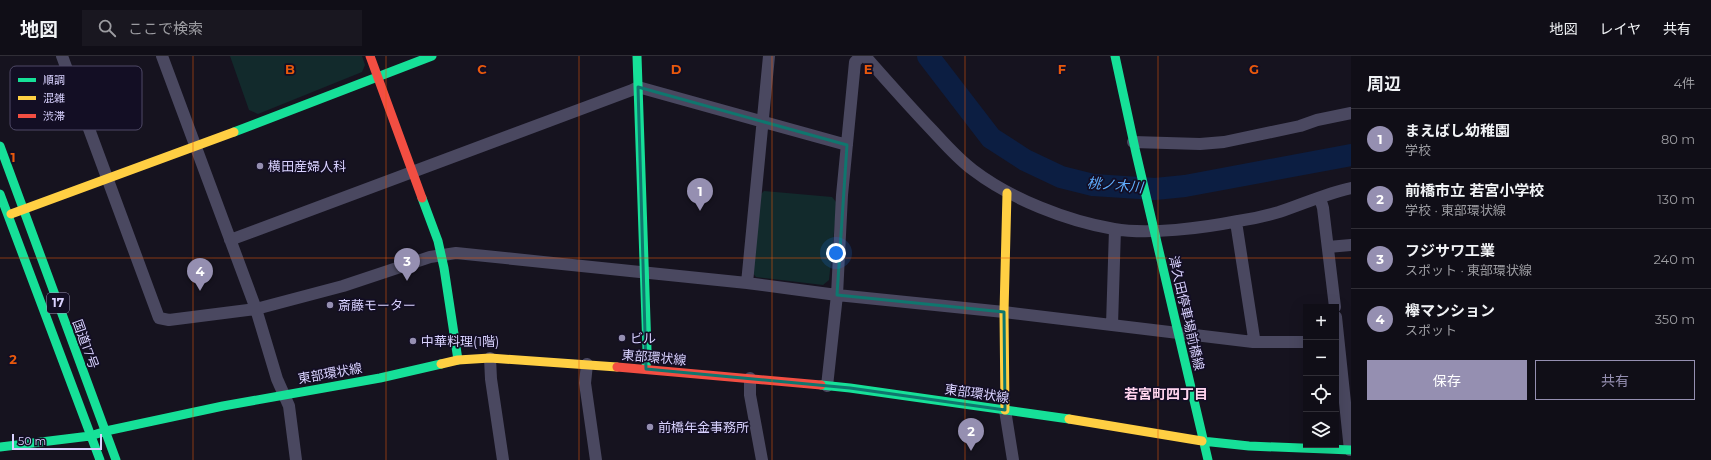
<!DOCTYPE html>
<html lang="ja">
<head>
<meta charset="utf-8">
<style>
  body { margin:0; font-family:Montserrat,"Noto Sans JP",sans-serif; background:#191720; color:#f1f3f6 }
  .controls { position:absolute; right:12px; bottom:12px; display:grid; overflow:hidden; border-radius:0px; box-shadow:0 4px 16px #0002 }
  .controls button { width:36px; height:36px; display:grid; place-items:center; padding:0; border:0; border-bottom:1px solid #302e36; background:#100e17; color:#f1f3f6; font:20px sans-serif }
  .scale { position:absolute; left:12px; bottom:10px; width:90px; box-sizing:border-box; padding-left:4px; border:2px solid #d9d2ff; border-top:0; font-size:11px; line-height:14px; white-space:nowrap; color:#d9d2ff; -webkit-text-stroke:3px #130e24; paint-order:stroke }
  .you { position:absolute; left:836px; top:197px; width:14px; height:14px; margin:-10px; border:3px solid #fff; border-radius:50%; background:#1a73e8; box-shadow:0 0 0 6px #1a73e833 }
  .badge { display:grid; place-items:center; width:26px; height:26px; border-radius:50%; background:#958fb1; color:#fff; font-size:13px; font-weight:700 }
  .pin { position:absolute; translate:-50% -33px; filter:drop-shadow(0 1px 2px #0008) }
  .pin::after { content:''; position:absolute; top:21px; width:14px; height:12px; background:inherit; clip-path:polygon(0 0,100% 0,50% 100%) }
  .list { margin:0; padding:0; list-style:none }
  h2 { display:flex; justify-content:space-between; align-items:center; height:52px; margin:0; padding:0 16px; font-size:17px }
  h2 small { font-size:13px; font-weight:400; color:#9c9ca1 }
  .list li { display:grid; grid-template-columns:26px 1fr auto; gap:12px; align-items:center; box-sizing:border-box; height:60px; padding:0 16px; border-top:1px solid #302e36 }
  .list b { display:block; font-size:15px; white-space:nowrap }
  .list p { margin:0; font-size:13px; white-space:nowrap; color:#9c9ca1 }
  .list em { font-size:13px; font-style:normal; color:#9c9ca1 }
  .actions { display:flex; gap:8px; padding:12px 16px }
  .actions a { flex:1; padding:9px 0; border:1px solid #958fb1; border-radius:0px; text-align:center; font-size:14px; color:#958fb1 }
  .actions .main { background:#958fb1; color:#fff }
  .icon { flex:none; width:22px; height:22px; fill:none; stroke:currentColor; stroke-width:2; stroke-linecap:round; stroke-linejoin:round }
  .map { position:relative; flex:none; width:1351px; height:404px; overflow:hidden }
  header { display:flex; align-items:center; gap:24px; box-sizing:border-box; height:56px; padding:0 20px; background:#100e17; border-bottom:1px solid #302e36 }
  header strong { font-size:19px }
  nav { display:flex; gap:22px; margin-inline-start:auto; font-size:14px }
  .search { width:280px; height:36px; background:#191720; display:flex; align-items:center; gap:10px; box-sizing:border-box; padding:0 14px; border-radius:0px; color:#9c9ca1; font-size:15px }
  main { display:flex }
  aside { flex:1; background:#100e17 }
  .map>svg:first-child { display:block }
  .green { fill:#122a2c }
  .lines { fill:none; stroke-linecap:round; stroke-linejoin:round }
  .river { stroke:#0c1e42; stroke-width:22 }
  .street { stroke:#4a4860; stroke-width:12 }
  .fast { stroke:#16e098; stroke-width:9 }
  .slow { stroke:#ffcf43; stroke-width:9 }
  .jam { stroke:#f24e42; stroke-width:9 }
  .marked { fill:none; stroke:#0f766e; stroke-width:3; stroke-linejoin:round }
  .grid { fill:none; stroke:#e8590c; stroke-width:1; stroke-opacity:0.55 }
  .poi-dot { fill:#958fb1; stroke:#130e24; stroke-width:1.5 }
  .labels { text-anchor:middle; stroke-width:3.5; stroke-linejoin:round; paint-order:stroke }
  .shield { fill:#130e24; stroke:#9e97bd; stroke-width:1 }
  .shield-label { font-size:12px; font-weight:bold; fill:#d9d2ff }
  .poi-label { font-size:13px; fill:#d9d2ff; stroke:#130e24; text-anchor:start }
  .street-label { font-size:13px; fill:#d9d2ff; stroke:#130e24 }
  .water-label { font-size:14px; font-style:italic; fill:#60afff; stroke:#130e24 }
  .neighbourhood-label { font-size:14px; font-weight:bold; fill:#ffd4ee; stroke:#130e24 }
  .key { fill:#130e24; stroke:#4e4966; stroke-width:1 }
  .key-label { font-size:11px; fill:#d9d2ff }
  .grid-label { font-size:13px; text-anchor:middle; font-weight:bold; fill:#e8590c; stroke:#130e24; stroke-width:3.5; stroke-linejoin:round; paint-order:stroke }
</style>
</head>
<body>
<header>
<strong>地図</strong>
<div class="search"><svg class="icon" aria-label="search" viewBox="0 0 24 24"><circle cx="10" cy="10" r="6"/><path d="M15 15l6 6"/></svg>ここで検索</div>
<nav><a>地図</a><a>レイヤ</a><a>共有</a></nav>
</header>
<main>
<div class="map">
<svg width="1351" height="404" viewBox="0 0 1351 404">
  <rect width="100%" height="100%" fill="#16131f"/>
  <path class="green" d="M230 0H362L365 9 362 16 258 58 249 54Z
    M764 135 832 141 837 147 829 224 823 229 756 221 751 215 759 140Z"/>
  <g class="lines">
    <path class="river" d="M928 0 991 82 1025 104 1061 121 1093 129 1155 133 1185 130 1351 99"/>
    <path class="street" d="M62 0 159 262 169 264 256 253 343 230 430 201 456 197 747 227 837 239 1004 256 1253 286H1306
      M162 0 256 253 277 323 289 350 296 404
      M865 0C887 25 909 50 932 74 945 88 958 103 973 114 1011 143 1067 165 1114 173 1149 179 1203 172 1238 165 1252 163 1266 160 1279 156 1303 148 1327 137 1351 132
      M1133 86 1200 88 1224 86 1300 70 1317 64 1351 57
      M1320 142 1323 152 1335 251
      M1236 166 1254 282 1253 286
      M230 184 632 34 638 31 847 89
      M1328 191 1351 189
      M747 227 769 0
      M1336 261 1350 394
      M1112 269 1115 173
      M490 302 491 323 503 404
      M587 308 585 327 596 404
      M750 322V339L762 404
      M827 330 837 239 842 139 855 6 861 0
      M1005 354 1013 404"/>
    <path class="fast" d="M637 0 647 294 646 313
      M1115 0 1136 97 1208 404
      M234 76 432 0
      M0 90 116 404
      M0 138 100 404
      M422 142 438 185 444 212 458 304
      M821 329 850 332 1069 363
      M106 375 223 350 380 322 441 308
      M1202 385 1249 390 1351 394
      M0 391 90 380 103 376"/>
    <path class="slow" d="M11 158 234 76
      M441 308 458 304 490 302 617 311
      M1005 354 1004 256 1007 137
      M1069 363 1202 385"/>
    <path class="jam" d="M370 0 422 142
      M617 311 821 329"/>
  </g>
  <path class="marked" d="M638 31 847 89 837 239 1004 256 1005 354 850 332 646 313Z"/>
  <path class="grid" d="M193 0V404M386 0V404M579 0V404M772 0V404M965 0V404M1158 0V404M0 202H1351"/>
  <g class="poi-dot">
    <circle cx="260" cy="110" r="4"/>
    <circle cx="330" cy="249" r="4"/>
    <circle cx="622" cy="282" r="4"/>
    <circle cx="413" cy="285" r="4"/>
    <circle cx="650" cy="371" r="4"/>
  </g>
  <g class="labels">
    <rect class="shield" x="47" y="237" width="22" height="20" rx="3"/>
    <g class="shield-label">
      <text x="58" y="251">17</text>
    </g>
    <g class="poi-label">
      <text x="268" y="115">横田産婦人科</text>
      <text x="338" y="254">斎藤モーター</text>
      <text x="630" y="287">ビル</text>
      <text x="421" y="290">中華料理(1階)</text>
      <text x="658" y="376">前橋年金事務所</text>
    </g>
    <g class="street-label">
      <text transform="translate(1187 257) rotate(77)" y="5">津久田停車場前橋線</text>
      <text transform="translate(86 288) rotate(70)" y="5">国道17号</text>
      <text transform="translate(654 301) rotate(5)" y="5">東部環状線</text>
      <text transform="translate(330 317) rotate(-10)" y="5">東部環状線</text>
      <text transform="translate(977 337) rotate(8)" y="5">東部環状線</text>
    </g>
    <g class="water-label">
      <text transform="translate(1115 129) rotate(5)" y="5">桃ノ木川</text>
    </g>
    <g class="neighbourhood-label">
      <text x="1166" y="343">若宮町四丁目</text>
    </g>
  </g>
  <rect x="10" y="10" width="132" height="64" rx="6" class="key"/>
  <rect x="18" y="22" width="18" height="4" fill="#16e098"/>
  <rect x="18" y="40" width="18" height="4" fill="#ffcf43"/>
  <rect x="18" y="58" width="18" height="4" fill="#f24e42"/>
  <g class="key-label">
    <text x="43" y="28">順調</text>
    <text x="43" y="46">混雑</text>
    <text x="43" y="64">渋滞</text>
  </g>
  <g class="grid-label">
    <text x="290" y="18">B</text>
    <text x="482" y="18">C</text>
    <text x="676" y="18">D</text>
    <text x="868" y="18">E</text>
    <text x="1062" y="18">F</text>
    <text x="1254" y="18">G</text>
    <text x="13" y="106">1</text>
    <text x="13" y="308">2</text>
  </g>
</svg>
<div class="controls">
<button>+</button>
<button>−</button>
<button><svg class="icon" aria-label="locate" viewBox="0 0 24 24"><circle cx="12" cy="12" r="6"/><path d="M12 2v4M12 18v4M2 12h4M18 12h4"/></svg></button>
<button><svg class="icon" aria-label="layers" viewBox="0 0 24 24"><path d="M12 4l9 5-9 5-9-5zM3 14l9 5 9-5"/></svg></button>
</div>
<div class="scale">50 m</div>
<div class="you"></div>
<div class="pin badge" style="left:700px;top:155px">1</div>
<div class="pin badge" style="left:971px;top:395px">2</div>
<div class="pin badge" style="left:407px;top:225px">3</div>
<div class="pin badge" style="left:200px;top:235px">4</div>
</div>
<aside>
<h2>周辺<small>4件</small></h2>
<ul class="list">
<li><span class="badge">1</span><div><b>まえばし幼稚園</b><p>学校</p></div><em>80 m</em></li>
<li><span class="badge">2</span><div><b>前橋市立 若宮小学校</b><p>学校 · 東部環状線</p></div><em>130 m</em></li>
<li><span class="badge">3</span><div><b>フジサワ工業</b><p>スポット · 東部環状線</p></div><em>240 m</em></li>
<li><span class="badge">4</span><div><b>欅マンション</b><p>スポット</p></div><em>350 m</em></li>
</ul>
<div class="actions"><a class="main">保存</a><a>共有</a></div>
</aside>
</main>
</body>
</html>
